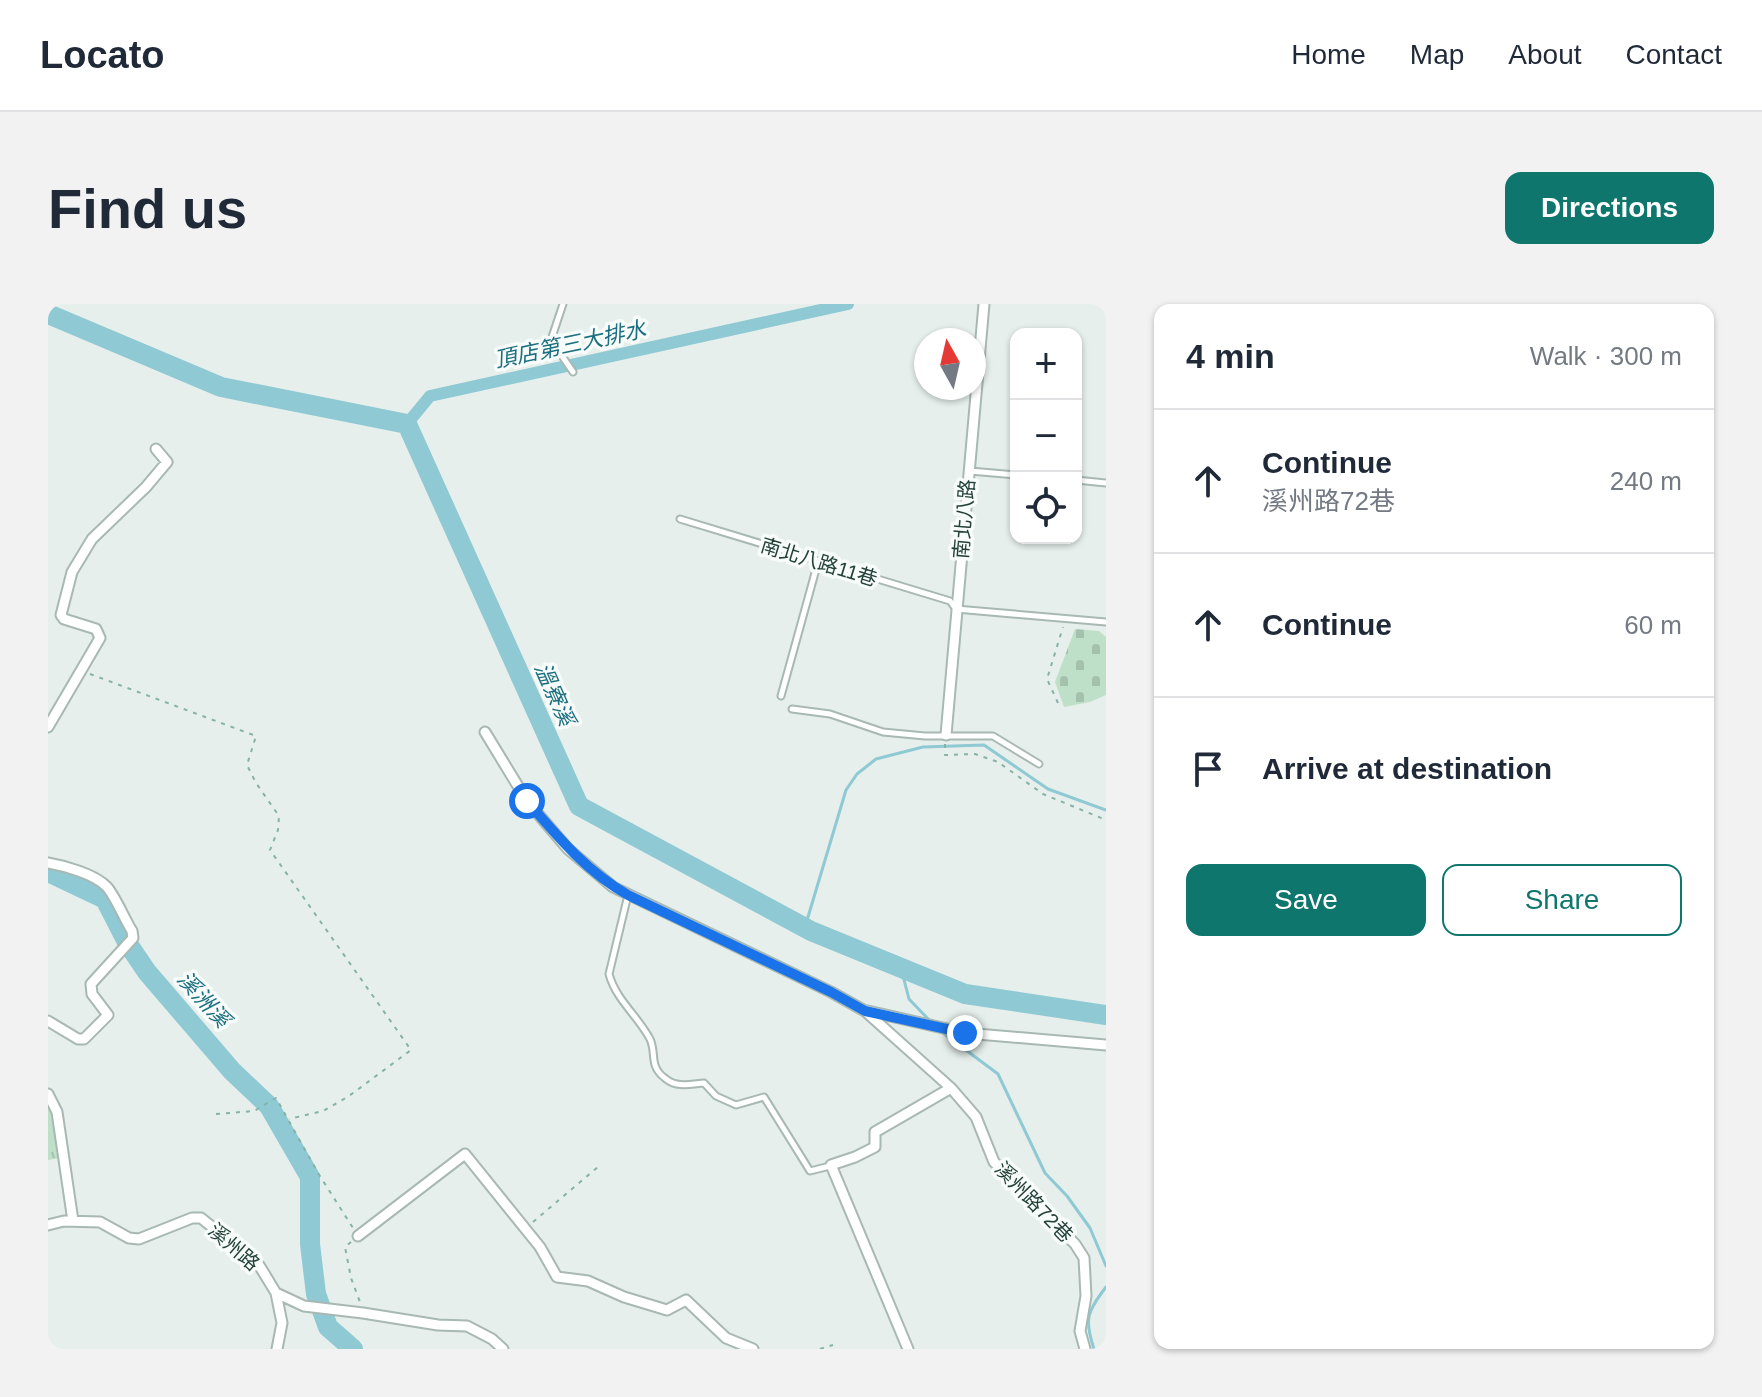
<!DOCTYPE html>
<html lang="en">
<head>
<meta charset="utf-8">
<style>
  body { margin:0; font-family:Arial,"Noto Sans TC",sans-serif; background:#f2f2f3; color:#1f2937 }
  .controls { position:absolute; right:24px; top:24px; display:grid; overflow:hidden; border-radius:16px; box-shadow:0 2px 6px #0004 }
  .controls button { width:72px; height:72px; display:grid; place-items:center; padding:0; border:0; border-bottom:2px solid #e0e1e3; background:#fff; color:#1f2937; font:40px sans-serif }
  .compass { position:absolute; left:866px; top:24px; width:72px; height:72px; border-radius:50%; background:#fff; box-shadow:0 2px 6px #0004; rotate:352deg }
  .stop { position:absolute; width:24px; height:24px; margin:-18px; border:6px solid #1a73e8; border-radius:50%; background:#fff }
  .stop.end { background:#1a73e8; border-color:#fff; box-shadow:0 2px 8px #0008 }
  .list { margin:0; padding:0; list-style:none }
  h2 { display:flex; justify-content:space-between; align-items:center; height:104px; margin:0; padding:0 32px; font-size:34px }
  h2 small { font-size:26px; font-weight:400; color:#747a83 }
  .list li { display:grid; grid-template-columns:52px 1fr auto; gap:24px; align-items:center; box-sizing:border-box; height:144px; padding:0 32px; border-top:2px solid #e0e1e3 }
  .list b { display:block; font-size:30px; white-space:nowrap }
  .list p { margin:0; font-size:26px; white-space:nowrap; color:#747a83 }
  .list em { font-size:26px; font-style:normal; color:#747a83 }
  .actions { display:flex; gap:16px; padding:24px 32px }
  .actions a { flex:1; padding:18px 0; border:2px solid #0f766e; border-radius:16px; text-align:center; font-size:28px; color:#0f766e }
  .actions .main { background:#0f766e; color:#fff }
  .icon { flex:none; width:44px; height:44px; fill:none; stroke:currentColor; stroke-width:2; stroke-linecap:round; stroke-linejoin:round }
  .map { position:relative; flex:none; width:1058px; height:1045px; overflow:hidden; border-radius:16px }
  header { display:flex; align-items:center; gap:48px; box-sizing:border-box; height:112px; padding:0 40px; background:#fff; border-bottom:2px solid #e0e1e3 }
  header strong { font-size:38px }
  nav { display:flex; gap:44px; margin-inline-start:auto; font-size:28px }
  .intro { display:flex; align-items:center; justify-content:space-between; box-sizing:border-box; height:192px; padding:0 48px }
  h1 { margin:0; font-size:56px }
  .button { padding:20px 36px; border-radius:16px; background:#0f766e; color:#fff; font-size:28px; font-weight:700 }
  main { display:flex; gap:48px; padding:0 48px }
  aside { flex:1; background:#fff; border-radius:16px; box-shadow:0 2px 6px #0004 }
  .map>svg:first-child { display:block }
  .grass { fill:url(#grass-tufts) }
  .cemetery { fill:url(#cemetery-stones) }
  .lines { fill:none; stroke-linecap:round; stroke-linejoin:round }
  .stream { stroke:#8ec9d4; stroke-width:3 }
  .canal { stroke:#8ec9d4; stroke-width:12 }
  .river { stroke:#8ec9d4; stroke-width:20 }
  .lane-casing { stroke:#a8b8b2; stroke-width:9 }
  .street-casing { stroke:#a8b8b2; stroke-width:13 }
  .path { stroke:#86b3a5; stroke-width:2; stroke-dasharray:4 6; stroke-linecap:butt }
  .lane { stroke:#fff; stroke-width:5 }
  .street { stroke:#fff; stroke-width:9 }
  .route { stroke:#1a73e8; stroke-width:10 }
  .labels { text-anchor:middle; stroke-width:7; stroke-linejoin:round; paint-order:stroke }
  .street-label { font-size:20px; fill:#24423a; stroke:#f7fbf9 }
  .water-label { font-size:22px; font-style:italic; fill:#1c6f80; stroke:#f7fbf9 }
</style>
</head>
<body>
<header>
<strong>Locato</strong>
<nav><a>Home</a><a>Map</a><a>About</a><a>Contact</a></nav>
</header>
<div class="intro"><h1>Find us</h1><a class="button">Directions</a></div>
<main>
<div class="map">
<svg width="1058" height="1045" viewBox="0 0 1058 1045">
  <defs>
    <pattern id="grass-tufts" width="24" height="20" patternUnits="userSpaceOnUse" patternTransform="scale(2)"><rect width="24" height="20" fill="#bfe0c8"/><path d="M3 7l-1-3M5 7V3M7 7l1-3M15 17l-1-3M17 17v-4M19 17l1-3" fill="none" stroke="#a4c1ad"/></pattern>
    <pattern id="cemetery-stones" width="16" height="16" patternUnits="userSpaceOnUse" patternTransform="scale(2)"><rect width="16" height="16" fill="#bfe0c8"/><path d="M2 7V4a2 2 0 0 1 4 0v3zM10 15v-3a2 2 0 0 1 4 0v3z" fill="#a4c1ad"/></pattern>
  </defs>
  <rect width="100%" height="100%" fill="#e6efeb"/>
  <path class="grass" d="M0 797 12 854 0 856Z"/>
  <path class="cemetery" d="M1027 325 1051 327 1058 333V391L1042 398 1016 403 1007 378Z"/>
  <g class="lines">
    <path class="stream" d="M757 623 798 486 809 470 828 455 875 443 936 441 1000 485 1058 506
      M853 664 861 695 883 718
      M891 726 950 770 997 869 1019 892 1042 924 1058 962
      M1046 1045C1036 1015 1039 1008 1058 983"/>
    <path class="canal" d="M359 120 382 92 800 0"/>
    <path class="river" d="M0 10 173 83 359 120 531 502 763 627 917 690 1058 711
      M0 568 57 595 80 640 99 668 184 767 221 802 262 873V940L268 990 280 1023 305 1045"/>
    <defs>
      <path id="lane" d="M515 0 503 36 525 68
        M922 167 968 171
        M1028 176 1058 179
        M632 215 902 297 908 305 1058 318
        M733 392 770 258
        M744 405 782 410 835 428 877 432H945L991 460
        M580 591 561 670C568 696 590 712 602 735 609 750 600 762 618 775 629 784 643 780 656 779L668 792 688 801 716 793 762 867 782 862"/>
      <path id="street" d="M0 423 52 334 48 325 16 315 13 311 24 268 44 235 98 183 119 158 108 145
        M437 428 479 497 520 545 565 583 783 688 817 707 903 784 928 813 946 858 1027 940 1036 954 1038 992 1032 1027 1037 1045
        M898 431 936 0
        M0 559C17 562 47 570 59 583 67 592 77 616 84 627L85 634 43 680 44 690 60 711 36 735H30L0 717
        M820 707 917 729 1058 741
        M0 790 9 808 25 917
        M0 921 16 917 52 918 81 934 91 935 144 914H153L211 961 228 989 256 1002 315 1009 390 1021 419 1022 444 1035 455 1045
        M310 932 417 850 492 943 509 973 540 977 576 993 619 1006 638 996 678 1034 705 1045
        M228 989 234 1019 229 1045
        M860 1045 783 861 807 853 827 843V828L903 784"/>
    </defs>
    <use href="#lane" class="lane-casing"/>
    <use href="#street" class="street-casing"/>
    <path class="path" d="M42 370 208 432 199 461 208 479 231 512 230 526 222 546 363 746 301 792 275 807 241 815
      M1010 399 999 375 1015 323
      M897 440V451L927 450 950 458 995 490 1058 516
      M168 810 206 807 228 794 270 869 305 924
      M485 918 551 862
      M303 938 297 943 303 974 312 998
      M772 1045 785 1041"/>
    <use href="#lane" class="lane"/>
    <use href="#street" class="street"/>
  </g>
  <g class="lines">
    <path class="route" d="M479 497C510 533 538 567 580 591L783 688 817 707 917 729"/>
  </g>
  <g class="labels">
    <g class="street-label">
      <text transform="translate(916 215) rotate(-85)" y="7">南北八路</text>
      <text transform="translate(771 258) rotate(17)" y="7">南北八路11巷</text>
      <text transform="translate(986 898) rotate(46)" y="7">溪州路72巷</text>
      <text transform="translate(186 943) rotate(41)" y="7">溪州路</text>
    </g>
    <g class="water-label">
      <text transform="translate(522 40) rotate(-12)" y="8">頂店第三大排水</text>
      <text transform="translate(507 390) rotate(66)" y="8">溫寮溪</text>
      <text transform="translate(156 695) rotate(48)" y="8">溪洲溪</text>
    </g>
  </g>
</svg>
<div class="controls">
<button>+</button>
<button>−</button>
<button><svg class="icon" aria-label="locate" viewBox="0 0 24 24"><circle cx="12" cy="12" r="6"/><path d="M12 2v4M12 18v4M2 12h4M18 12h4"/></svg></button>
</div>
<svg class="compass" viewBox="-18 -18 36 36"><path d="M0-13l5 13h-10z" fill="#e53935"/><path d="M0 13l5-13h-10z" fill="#747a83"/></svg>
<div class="stop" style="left:479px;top:497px"></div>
<div class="stop end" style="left:917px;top:729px"></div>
</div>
<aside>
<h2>4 min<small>Walk · 300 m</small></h2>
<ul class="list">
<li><svg class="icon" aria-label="ahead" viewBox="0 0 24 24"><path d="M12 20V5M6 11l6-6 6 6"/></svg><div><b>Continue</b><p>溪州路72巷</p></div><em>240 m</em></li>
<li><svg class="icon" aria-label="ahead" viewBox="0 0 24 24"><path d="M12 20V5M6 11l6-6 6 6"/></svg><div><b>Continue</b></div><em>60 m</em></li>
<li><svg class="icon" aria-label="arrive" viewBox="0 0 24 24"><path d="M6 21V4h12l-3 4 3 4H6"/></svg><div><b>Arrive at destination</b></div></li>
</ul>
<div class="actions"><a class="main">Save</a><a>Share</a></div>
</aside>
</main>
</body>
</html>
